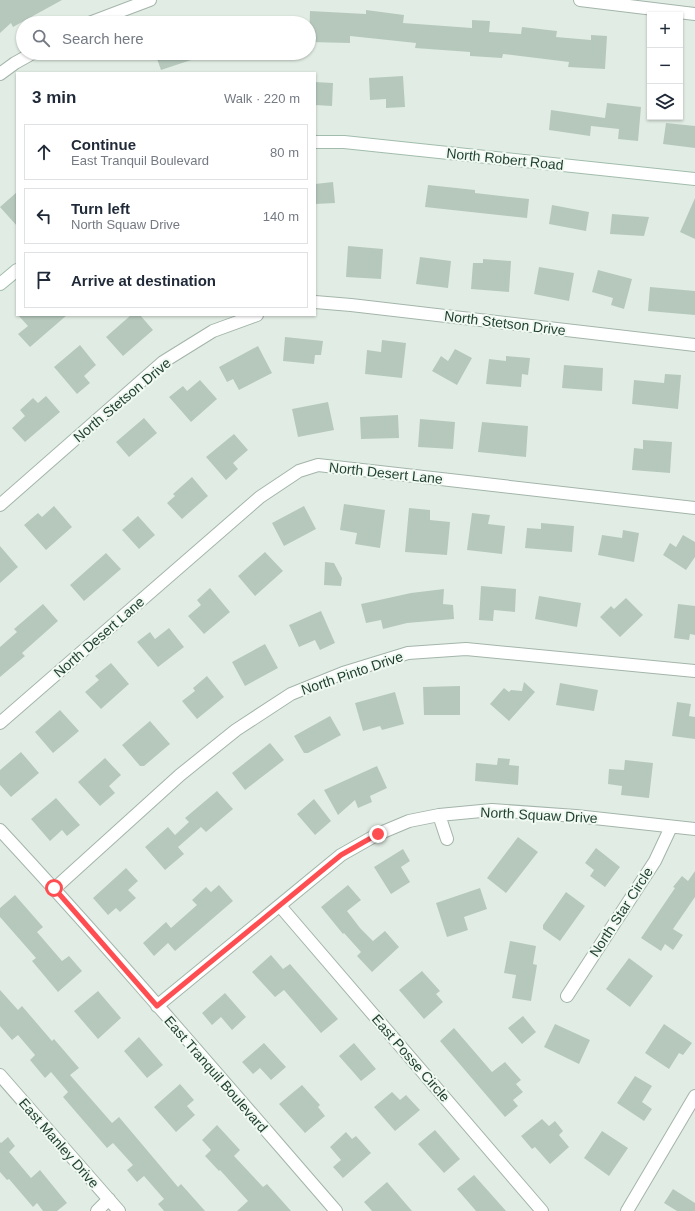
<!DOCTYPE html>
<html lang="en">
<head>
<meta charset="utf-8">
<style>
  body { margin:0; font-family:Helvetica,sans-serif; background:#f2f2f3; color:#1f2937 }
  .controls { position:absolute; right:12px; top:12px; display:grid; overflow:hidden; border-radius:0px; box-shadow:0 1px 3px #0004 }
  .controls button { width:36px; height:36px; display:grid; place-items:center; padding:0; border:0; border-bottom:1px solid #e0e1e3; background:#fff; color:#1f2937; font:20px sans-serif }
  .stop { position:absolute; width:12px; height:12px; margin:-9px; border:3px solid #fe4e51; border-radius:50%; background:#fff }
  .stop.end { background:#fe4e51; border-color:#fff; box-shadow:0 1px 4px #0008 }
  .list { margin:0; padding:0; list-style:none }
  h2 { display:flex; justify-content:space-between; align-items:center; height:52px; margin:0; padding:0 16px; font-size:17px }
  h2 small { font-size:13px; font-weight:400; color:#747a83 }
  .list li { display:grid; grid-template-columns:26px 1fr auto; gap:12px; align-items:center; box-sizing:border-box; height:56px; margin:0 8px 8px; padding:0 8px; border:1px solid #e0e1e3; border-radius:0px }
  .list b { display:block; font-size:15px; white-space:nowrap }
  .list p { margin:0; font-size:13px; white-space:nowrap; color:#747a83 }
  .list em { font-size:13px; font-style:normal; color:#747a83 }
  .icon { flex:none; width:22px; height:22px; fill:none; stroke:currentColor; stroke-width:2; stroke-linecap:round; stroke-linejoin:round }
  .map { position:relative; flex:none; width:695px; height:1211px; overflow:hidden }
  .search { position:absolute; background:#fff; box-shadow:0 1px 3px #0004; left:16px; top:16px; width:300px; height:44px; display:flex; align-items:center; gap:10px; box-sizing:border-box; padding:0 14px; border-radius:22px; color:#747a83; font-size:15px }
  .panel { position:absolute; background:#fff; box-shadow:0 1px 3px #0004; left:16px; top:72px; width:300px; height:244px; border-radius:0px }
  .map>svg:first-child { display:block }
  .building { fill:#b6c8bc }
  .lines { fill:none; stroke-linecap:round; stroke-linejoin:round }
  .minor-casing { stroke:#a3b5aa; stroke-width:14 }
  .secondary-casing { stroke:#a1bcac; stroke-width:14 }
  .minor { stroke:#fff; stroke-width:12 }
  .secondary { stroke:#fff; stroke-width:12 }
  .route { stroke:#fe4e51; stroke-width:5 }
  .labels { text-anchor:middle; stroke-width:4; stroke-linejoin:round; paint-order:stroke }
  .street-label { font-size:14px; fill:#1f3f2e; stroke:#f1f9f3 }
</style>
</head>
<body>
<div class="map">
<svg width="695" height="1211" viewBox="0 0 695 1211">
  <rect width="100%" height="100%" fill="#e1ede4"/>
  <path class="building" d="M0 0H62L13 27 11 23 0 33Z
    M366 10 404 15 403 23 472 28V20L490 21 489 32 521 34 522 27 557 31 556 37 591 40V35L607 36 605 69 568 67 569 62 503 54 502 58 470 56V52L415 48 416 43 350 36V43L309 42 310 11 366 14Z
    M155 53H206V55L161 70Z
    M403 76 405 107 386 108V99L370 100 369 78Z
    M315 82 333 83 332 106 315 105Z
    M607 103 641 107 638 141 618 139 619 129 591 126 590 136 549 130 551 110 605 118Z
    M666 123 695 126V148L663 144Z
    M333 182 335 203 315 204V184Z
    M428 185 475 190V193L529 199 527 218 425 207Z
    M17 192V226L0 207Z
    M695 198V239L680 232Z
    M552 205 589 212 586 231 549 224Z
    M612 214 649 217 644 236 610 234Z
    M348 246 383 249 381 279 346 277Z
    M420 257 451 261 448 288 416 284Z
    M483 259 511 261 509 292 471 289 473 263H483Z
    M539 267 574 273 569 301 534 294Z
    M598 270 632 279 624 309 611 305 613 298 592 292Z
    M650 287 695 291V315L648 311Z
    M18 315H67L30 347 18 334 28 326Z
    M131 315H140L153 330 123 356 106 337Z
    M285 337 323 341 321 355H315L314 364 283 361Z
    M382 340 406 343 402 378 365 374 367 350 381 352Z
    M80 345 96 365 84 376 90 383 77 394 54 367Z
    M258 346 272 373 239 390 233 379 227 382 219 367Z
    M455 349 472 358 457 385 432 371 441 356 448 361Z
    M506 356 530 358 528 375 522 374 521 387 486 384 489 359 506 361Z
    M564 365 603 368 602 391 562 388Z
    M665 374 681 375 678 409 632 404 634 380 664 383Z
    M200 380 217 399 191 422 169 397 183 386 187 391Z
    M46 396 60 412 25 442 12 428 25 416 20 410 33 398 38 403Z
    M328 402 334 430 298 437 292 409Z
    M398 415 399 438 361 439 360 417Z
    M144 418 157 433 129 457 116 442Z
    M420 419 455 422 453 449 418 447Z
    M482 422 528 426 526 457 478 452Z
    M234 434 248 450 233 463 238 469 226 480 206 457Z
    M643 440 672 442 670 473 632 470 634 448 643 449Z
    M192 477 208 496 182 519 167 503 175 496 173 494Z
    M344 504 385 510 380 548 355 544 357 533 340 530Z
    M54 506 72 527 46 550 24 525 38 513 42 517Z
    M304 506 316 529 284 546 272 523Z
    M409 508 430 510V520L450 522 447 555 405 552Z
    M472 513 490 515 488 524 505 526 502 554 467 550Z
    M138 516 155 535 139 549 122 530Z
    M541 523 574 526 572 552 525 548 527 528 541 529Z
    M623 530 639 533 634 562 598 555 602 535 622 538Z
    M683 535 695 542V557L686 570 663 555 670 543 676 547Z
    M0 546 18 567 0 583Z
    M265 552 283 571 255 596 238 576Z
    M106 553 121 569 84 601 70 585Z
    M325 562 334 563 342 578 341 586 324 585Z
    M481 586 516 589 515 612 494 610 493 621 479 620Z
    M210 588 230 612 204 634 188 616 201 605 197 600Z
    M444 589 443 604 453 605 454 619 407 623 383 629 381 620 366 623 361 604 411 593Z
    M539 596 581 603 577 627 535 619Z
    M626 598 643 615 620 637 600 617 611 606 614 609Z
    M43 604 58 621 22 653 25 656 0 677V647L17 632 14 629Z
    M678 604 695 606V635L690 634 689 640 674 638Z
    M321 611 335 643 320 650 315 640 299 647 289 625Z
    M169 628 184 647 158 667 137 642 150 632 155 639Z
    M265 644 278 668 245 686 232 662Z
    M111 663 129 684 101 709 85 692 99 680 95 676Z
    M207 676 224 697 197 719 182 701 195 691 193 688Z
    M524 682 535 692 509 721 490 704 504 688 509 692 511 690 522 691Z
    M560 683 598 690 594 711 556 705Z
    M460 686V715H424L423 687Z
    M395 692 404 724 382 730 380 726 363 731 355 703Z
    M677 702 691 704 689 716 695 717V739L672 736Z
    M60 710 79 731 53 753 35 732Z
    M330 716 341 735 308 753H304L294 736Z
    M150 721 170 744 144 766H140L122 745Z
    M270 743 284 760 245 790 232 773Z
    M21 752 39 773 11 797 0 785V770Z
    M105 758 121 775 109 786 115 793 100 806 78 782Z
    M498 758 510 759 509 765 519 766 518 785 475 781 476 763 497 765Z
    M625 760 653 763 649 798 621 795 622 786 608 784 609 769 624 770Z
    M377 766 387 788 370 796 372 802 358 808 355 800 338 815 324 790Z
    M217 791 233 809 206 832 201 827 178 847 184 854 165 870 145 847 168 827 175 835 189 822 185 818Z
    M56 798 80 825 67 836 62 830 50 841 31 819Z
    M314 799 331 821 315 835 297 814Z
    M518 837 538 852 506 893 487 878Z
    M596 848 620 867 605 887 590 876 594 870 585 863Z
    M403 849 410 861 401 867 410 882 391 894 374 867Z
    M126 868 138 881 128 890 136 898 120 912 116 908 108 915 93 898Z
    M695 871V897L673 929 683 935 673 950 665 944 661 951 641 938 675 888 673 887 682 876 688 881Z
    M219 885 233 901 175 951 168 943 154 956 143 943 166 922 171 928 197 905 192 900 206 887 211 892Z
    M348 885 361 900 347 911 360 928 373 941 385 931 399 947 372 972 357 956 361 952 344 933 343 934 321 907Z
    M480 888 487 909 464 917 468 930 447 937 436 903Z
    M566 892 585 906 560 941 543 929V925Z
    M15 895 43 927 37 932 62 961 69 956 82 971 58 992 32 961 36 958 0 917V908Z
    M510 941 536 946 533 964 537 965 531 1001 512 998 516 975 504 973Z
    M271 955 283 969 290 964 338 1019 321 1033 284 990 275 997 252 972Z
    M629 958 653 976 630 1007 606 989Z
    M422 971 440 991 436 994 443 1002 424 1019 399 990Z
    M0 990 18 1010 22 1006 52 1041 54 1039 79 1068 70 1075 112 1123 119 1117 178 1187 181 1184 205 1211H164L158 1204 164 1199 144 1176 137 1182 127 1170 133 1165 113 1143 107 1148 63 1097 68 1092 51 1072 45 1078 30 1060 35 1055 18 1035 12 1040 0 1026Z
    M98 991 121 1018 98 1039 74 1011Z
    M225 993 246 1017 232 1030 221 1017 212 1025 202 1013Z
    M523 1016 536 1032 522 1044 508 1028Z
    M555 1024 590 1040 579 1064 544 1047Z
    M664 1024 692 1043 683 1055 679 1053 669 1069 645 1053Z
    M454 1028 492 1072 505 1062 521 1080 516 1084 523 1092 513 1100 518 1106 505 1117 440 1041Z
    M139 1037 163 1065 147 1078 124 1051Z
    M264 1043 286 1067 271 1080 260 1068 253 1074 242 1062Z
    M354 1043 376 1069 361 1081 339 1056Z
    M635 1076 652 1086 642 1102 652 1109 644 1121 617 1103Z
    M180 1084 194 1100 187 1106 195 1115 176 1132 154 1107Z
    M302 1085 320 1105 318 1107 325 1116 305 1133 279 1104Z
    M392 1092 400 1100 406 1095 420 1110 395 1131 374 1107Z
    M542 1119 549 1126 555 1121 563 1131 559 1135 569 1147 550 1164 535 1147 532 1149 521 1136Z
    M217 1125 240 1150 234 1156 263 1187 267 1184 291 1211H237L248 1201 220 1170 219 1171 205 1156 211 1150 202 1140Z
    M435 1130 460 1159 444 1173 418 1144Z
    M602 1131 628 1148 609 1176 584 1158Z
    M346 1132 352 1139 356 1136 371 1153 343 1178 333 1167 341 1160 330 1147Z
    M8 1137 15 1146 9 1152 31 1178 40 1170 67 1203 57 1211H43L37 1203 33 1207 9 1179 7 1180 0 1172V1142L1 1143Z
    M474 1175 506 1211H476L457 1189Z
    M387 1182 412 1211H372L364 1202Z
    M673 1189 695 1203V1211H677L664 1203Z"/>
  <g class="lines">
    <defs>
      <path id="minor" d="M580 0 695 14
        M89 23 150 0
        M0 74 15 63 33 53
        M315 302 351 305 695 345
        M0 505 163 362 213 331 257 315
        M0 723 260 497 299 471 318 465 695 508
        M439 815 447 839
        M0 830C115 954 225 1083 336 1211
        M54 889 180 775 236 730 291 694 343 673 408 653 466 649 695 671
        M280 906 542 1211
        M567 996 655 861 671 827
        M157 1006 341 855 378 834 409 821 439 815 492 810 576 816 695 829
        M0 1075 119 1211
        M97 1211 109 1199
        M627 1211 695 1096"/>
      <path id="secondary" d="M315 142H344L695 179
        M0 284 17 270"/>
    </defs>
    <use href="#minor" class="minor-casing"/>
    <use href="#secondary" class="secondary-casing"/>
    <use href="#minor" class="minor"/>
    <use href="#secondary" class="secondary"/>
  </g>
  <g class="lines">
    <path class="route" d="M54 888 157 1006 341 855 378 834"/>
  </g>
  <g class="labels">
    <g class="street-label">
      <text transform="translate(505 159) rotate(6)" y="5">North Robert Road</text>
      <text transform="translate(505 323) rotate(7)" y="5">North Stetson Drive</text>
      <text transform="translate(122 400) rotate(-40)" y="5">North Stetson Drive</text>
      <text transform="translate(386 473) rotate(6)" y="5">North Desert Lane</text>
      <text transform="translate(99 637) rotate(-41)" y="5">North Desert Lane</text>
      <text transform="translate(352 673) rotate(-19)" y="5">North Pinto Drive</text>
      <text transform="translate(539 815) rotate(3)" y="5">North Squaw Drive</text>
      <text transform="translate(621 912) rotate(-57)" y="5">North Star Circle</text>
      <text transform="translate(411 1058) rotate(49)" y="5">East Posse Circle</text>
      <text transform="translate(216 1074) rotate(49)" y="5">East Tranquil Boulevard</text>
      <text transform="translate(59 1143) rotate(49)" y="5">East Manley Drive</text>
    </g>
  </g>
</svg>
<div class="controls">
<button>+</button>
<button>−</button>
<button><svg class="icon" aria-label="layers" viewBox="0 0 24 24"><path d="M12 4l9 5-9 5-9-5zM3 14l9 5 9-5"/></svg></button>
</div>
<div class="stop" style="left:54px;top:888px"></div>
<div class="stop end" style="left:378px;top:834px"></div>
<div class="search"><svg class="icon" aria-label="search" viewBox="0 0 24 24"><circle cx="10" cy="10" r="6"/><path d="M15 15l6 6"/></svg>Search here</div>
<section class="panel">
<h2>3 min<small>Walk · 220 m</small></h2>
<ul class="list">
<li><svg class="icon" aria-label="ahead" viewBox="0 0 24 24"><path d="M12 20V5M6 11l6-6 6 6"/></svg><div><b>Continue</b><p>East Tranquil Boulevard</p></div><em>80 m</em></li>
<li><svg class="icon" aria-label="left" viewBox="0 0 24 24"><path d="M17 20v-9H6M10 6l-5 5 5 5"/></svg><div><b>Turn left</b><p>North Squaw Drive</p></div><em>140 m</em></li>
<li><svg class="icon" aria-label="arrive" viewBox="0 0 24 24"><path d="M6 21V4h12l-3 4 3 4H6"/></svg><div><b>Arrive at destination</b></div></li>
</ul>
</section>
</div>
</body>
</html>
